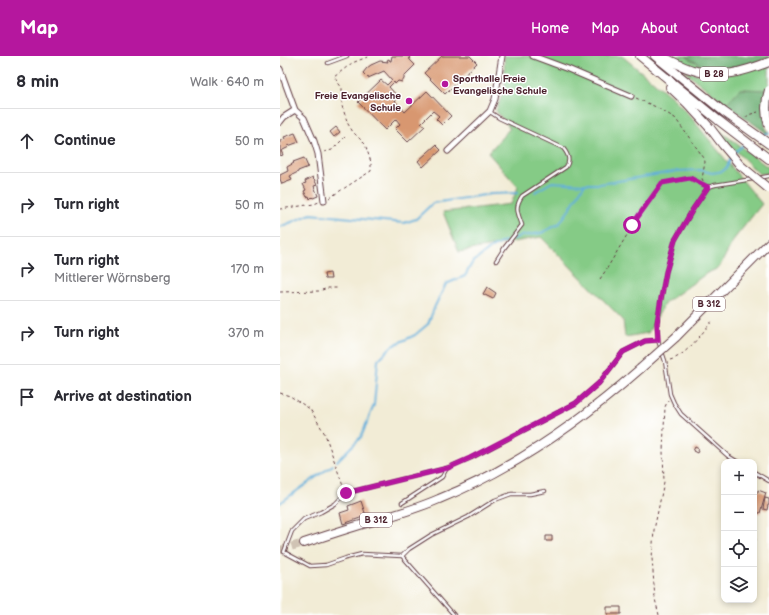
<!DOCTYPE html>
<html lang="en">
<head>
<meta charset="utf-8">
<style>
  body { margin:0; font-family:"Balsamiq Sans",sans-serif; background:#f7f7f7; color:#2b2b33 }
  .controls { position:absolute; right:12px; bottom:12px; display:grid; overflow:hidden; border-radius:8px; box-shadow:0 2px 6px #0003 }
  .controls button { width:36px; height:36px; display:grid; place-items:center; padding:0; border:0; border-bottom:1px solid #e1e1e2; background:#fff; color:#2b2b33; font:20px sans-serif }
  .stop { position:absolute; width:12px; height:12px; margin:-9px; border:3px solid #b5179e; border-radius:50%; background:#fff }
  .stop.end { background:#b5179e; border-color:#fff; box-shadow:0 1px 4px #0008 }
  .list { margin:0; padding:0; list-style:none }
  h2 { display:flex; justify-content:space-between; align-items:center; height:52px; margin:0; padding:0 16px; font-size:17px }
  h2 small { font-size:13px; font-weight:400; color:#7c7c81 }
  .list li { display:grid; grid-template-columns:26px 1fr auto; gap:12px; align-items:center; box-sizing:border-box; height:64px; padding:0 16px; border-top:1px solid #e1e1e2 }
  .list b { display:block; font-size:15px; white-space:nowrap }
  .list p { margin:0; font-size:13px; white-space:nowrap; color:#7c7c81 }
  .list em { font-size:13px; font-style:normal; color:#7c7c81 }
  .icon { flex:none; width:22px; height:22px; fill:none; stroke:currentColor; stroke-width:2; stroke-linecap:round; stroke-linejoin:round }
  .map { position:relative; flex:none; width:489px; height:559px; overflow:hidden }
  header { display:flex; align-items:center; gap:24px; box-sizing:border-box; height:56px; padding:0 20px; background:#b5179e; color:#fff }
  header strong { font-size:19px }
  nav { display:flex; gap:22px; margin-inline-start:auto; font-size:14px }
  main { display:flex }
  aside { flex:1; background:#fff }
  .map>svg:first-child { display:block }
  .green { fill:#85cb86; stroke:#687558 }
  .forest { fill:#6caf73; stroke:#5b674f }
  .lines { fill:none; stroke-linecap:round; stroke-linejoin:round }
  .stream { stroke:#62afdb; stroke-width:2 }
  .building { fill:#d8976f }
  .primary-tunnel { stroke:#d0c3b4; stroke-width:8; stroke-dasharray:8 4; stroke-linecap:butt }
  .service-casing { stroke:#633e45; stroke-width:4.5 }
  .minor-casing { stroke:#633e45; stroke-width:7 }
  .primary-casing { stroke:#633e45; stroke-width:10 }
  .trunk-casing { stroke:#633e45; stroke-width:10 }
  .path { stroke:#633e45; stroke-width:1; stroke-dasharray:3 3; stroke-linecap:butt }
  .service { stroke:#fff; stroke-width:2.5 }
  .minor { stroke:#fff; stroke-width:5 }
  .primary { stroke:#fff; stroke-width:8 }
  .trunk { stroke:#fff; stroke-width:8 }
  .primary-bridge-casing { stroke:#633e45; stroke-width:10; stroke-linecap:butt }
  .trunk-bridge-casing { stroke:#633e45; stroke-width:10; stroke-linecap:butt }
  .primary-bridge { stroke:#fff; stroke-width:8 }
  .trunk-bridge { stroke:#fff; stroke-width:8 }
  .route { stroke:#b5179e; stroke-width:5 }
  .poi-dot { fill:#b5179e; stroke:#fff; stroke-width:1.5 }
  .labels { text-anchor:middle; stroke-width:3; stroke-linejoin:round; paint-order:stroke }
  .shield { fill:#fff; stroke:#80626b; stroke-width:1 }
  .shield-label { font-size:9px; font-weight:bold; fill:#4a1f2b }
  .poi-label { font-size:10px; font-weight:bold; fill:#4a1f2b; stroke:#fff; text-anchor:start }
</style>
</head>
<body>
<header>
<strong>Map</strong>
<nav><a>Home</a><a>Map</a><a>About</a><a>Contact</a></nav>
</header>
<main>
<aside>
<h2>8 min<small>Walk · 640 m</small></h2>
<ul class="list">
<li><svg class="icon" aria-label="ahead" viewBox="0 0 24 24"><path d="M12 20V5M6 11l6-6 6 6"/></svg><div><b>Continue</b></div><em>50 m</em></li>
<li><svg class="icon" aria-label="right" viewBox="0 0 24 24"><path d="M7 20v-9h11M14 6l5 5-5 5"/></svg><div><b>Turn right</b></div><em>50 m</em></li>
<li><svg class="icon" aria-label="right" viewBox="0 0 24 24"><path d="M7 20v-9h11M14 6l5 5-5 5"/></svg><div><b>Turn right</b><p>Mittlerer Wörnsberg</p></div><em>170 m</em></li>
<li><svg class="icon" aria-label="right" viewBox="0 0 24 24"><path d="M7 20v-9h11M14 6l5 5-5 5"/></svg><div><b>Turn right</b></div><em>370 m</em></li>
<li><svg class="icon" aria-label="arrive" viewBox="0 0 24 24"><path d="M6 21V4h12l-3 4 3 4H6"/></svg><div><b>Arrive at destination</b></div></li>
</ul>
</aside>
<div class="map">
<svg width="489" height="559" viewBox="0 0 489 559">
  <rect width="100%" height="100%" fill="#fff"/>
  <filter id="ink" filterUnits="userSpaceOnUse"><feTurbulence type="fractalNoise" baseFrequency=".025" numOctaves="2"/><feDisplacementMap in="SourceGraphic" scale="8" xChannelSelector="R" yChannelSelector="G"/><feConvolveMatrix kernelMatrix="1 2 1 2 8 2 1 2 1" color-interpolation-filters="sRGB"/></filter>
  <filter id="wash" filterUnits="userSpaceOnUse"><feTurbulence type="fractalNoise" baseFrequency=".012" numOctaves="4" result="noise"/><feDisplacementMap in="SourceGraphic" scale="16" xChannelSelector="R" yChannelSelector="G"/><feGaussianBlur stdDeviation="0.9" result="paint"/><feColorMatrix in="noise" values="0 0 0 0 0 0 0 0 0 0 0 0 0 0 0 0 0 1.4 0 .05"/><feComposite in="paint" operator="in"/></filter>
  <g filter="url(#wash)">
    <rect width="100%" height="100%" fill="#f2ecd6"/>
    <path class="green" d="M224 0H342L393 42 409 59 482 148 454 183 439 212 427 217 385 247 368 277 345 281 343 264 261 181 179 196 163 156 231 148 238 131 208 97 230 72 216 55 225 30Z
      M389 0H406L411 4 438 15 409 11Z
      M489 8V29L487 34 460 33 446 48 405 16 404 15 422 19Z
      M435 72H436L489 112V117L479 118 447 86Z"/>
    <path class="forest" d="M406 0H489V2L461 13 438 15 411 4Z
      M460 33 487 34 485 69 489 79 446 48Z"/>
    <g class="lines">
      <path class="stream" d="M482 79 489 77
        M454 97 464 88
        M255 136 272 126 304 128H320L398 115 420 114 432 117 438 116 443 115 447 111 451 102
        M0 171 31 158 124 167 136 163 153 147 211 138 238 137
        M232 183 241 180 261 177 279 168 289 154 304 129
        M57 405 81 381 94 349 98 304 112 290 135 279 148 268 155 250 166 228 185 220 192 207 211 192 225 185
        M0 447 53 409"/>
    </g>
    <g id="blocks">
      <path class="building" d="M112 0H129L130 4 135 9 124 20V23L122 26 118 25 115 28 114 26 109 31 118 41 114 44 125 56 147 35 171 60 162 69 156 63 159 60 153 55 141 67 145 70 128 86 115 73 120 68 116 63 105 74 78 46 101 24 107 29 112 24 104 15 88 22 83 17 87 12 91 9 100 5 108 6 107 4 109 3 110 5H111Z
        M162 0H190L197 7 165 38 144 17Z
        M56 71 60 76 54 81 50 76Z
        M15 77 19 86 8 90 9 91 1 95 3 99 0 100V85L5 83 4 81Z
        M156 89 161 94 143 111 138 105Z
        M24 102 28 111 18 115V116L10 120 12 124 2 128 0 123V119L8 115 7 111 14 107 13 106Z
        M33 121 34 124V123L37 129 34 130 38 140 33 142 32 141 30 143 29 140 27 141 24 135 26 134 23 128 26 127 25 125Z
        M50 217 51 223H45L44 218Z
        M207 231 216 237 213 243 203 238Z
        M415 391 419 393 417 397 413 395Z
        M478 434 486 437 480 457H474V435L478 437Z
        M485 442 489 443V449H488L487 454 483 453Z
        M81 445 86 460 63 468 60 457 69 454 68 450Z
        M266 480H272V485H266Z
        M327 551H341V558H327Z"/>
    </g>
  </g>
  <g filter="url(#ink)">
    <use href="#blocks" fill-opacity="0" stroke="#633e45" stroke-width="1"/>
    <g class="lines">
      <path class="primary-tunnel" d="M0 494 24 487"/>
      <defs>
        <path id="service" d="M48 7 67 0
          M210 56 219 62 283 92C288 98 291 104 286 111L242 140C234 152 238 157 242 169L225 191 216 205
          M478 122 489 120
          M458 406 448 400 401 358 394 347 390 338 385 305 378 284 377 267 386 216 395 184 413 153 428 131 435 129 473 123
          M474 416 489 425
          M122 447 162 421 167 412
          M474 483V484
          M122 500 129 493 151 479 188 461 215 444 231 438H250L265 435
          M174 559 122 500 82 498 66 502 46 509 30 510 4 496 12 475 24 463 41 456 55 448 66 437 167 412 191 402 296 347 319 327 343 296 365 285 378 284"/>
        <path id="minor" d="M253 0 288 13 351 40
          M0 13 15 54 24 62 34 85 38 98 44 145
          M0 66 4 61 15 54
          M168 95 210 55 215 43 222 0"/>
        <path id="primary" d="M396 281 489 187
          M24 487C45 480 66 473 87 467 112 460 136 453 159 443 234 413 300 366 360 313"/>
        <path id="trunk" d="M360 0 438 64 489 103
          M375 0 444 56 489 88
          M381 0C392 5 402 11 413 14 441 23 463 16 489 6
          M390 31 407 47 430 72 443 89 460 109"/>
      </defs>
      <use href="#service" class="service-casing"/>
      <use href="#minor" class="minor-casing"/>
      <use href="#primary" class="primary-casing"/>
      <use href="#trunk" class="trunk-casing"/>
      <path class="path" d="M356 42 376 51 395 62 424 102 425 106 422 123 425 128
        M466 62 468 59 478 56
        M44 96 52 94 65 81
        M49 142 91 115V106L85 88 73 76 68 68 62 50V32L54 21 72 7 90 0
        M0 153 34 148 39 146
        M320 223 326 214 353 169 382 127 410 122 424 129
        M0 236 39 235 48 232H57
        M390 304C406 300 422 277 433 264
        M0 337 10 340 30 353 45 378 64 433
        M379 559 375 543 372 502 374 474 384 426 383 395 385 351 388 344"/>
      <use href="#service" class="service"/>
      <use href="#minor" class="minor"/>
      <use href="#primary" class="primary"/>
      <use href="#trunk" class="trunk"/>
      <defs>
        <path id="primary-bridge" d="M360 313 396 281"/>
        <path id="trunk-bridge" d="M489 34C485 46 485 58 489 70
          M460 109 489 133"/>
      </defs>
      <use href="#primary-bridge" class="primary-bridge-casing"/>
      <use href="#trunk-bridge" class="trunk-bridge-casing"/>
      <use href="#primary-bridge" class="primary-bridge"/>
      <use href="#trunk-bridge" class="trunk-bridge"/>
    </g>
  </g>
  <g class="lines" filter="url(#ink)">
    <path class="route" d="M66 437 168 412 190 402 296 347 319 327 343 296 365 285 378 284 377 267 381 242 386 216 395 184 413 153 428 131 410 122 382 127 352 169"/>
  </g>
  <g class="poi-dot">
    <circle cx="165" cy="28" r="4"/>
    <circle cx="129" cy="45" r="4"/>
  </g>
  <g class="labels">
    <g class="shield">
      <rect x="420" y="11" width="28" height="14" rx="3"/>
      <rect x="413" y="241" width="32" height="14" rx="3"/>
      <rect x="80" y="457" width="32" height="14" rx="3"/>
    </g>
    <g class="shield-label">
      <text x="434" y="21">B 28</text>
      <text x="429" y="251">B 312</text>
      <text x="96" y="467">B 312</text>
    </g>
    <g class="poi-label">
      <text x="173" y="26">Sporthalle Freie<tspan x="173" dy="12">Evangelische Schule</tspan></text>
      <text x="121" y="43" text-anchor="end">Freie Evangelische<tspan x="121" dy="12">Schule</tspan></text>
    </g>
  </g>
</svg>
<div class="controls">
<button>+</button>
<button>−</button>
<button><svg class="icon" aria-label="locate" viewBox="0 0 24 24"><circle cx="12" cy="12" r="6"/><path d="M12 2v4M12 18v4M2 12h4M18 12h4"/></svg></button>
<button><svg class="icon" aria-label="layers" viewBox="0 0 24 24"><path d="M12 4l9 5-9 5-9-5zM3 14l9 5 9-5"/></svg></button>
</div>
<div class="stop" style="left:352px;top:169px"></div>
<div class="stop end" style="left:66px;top:437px"></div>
</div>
</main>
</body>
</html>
